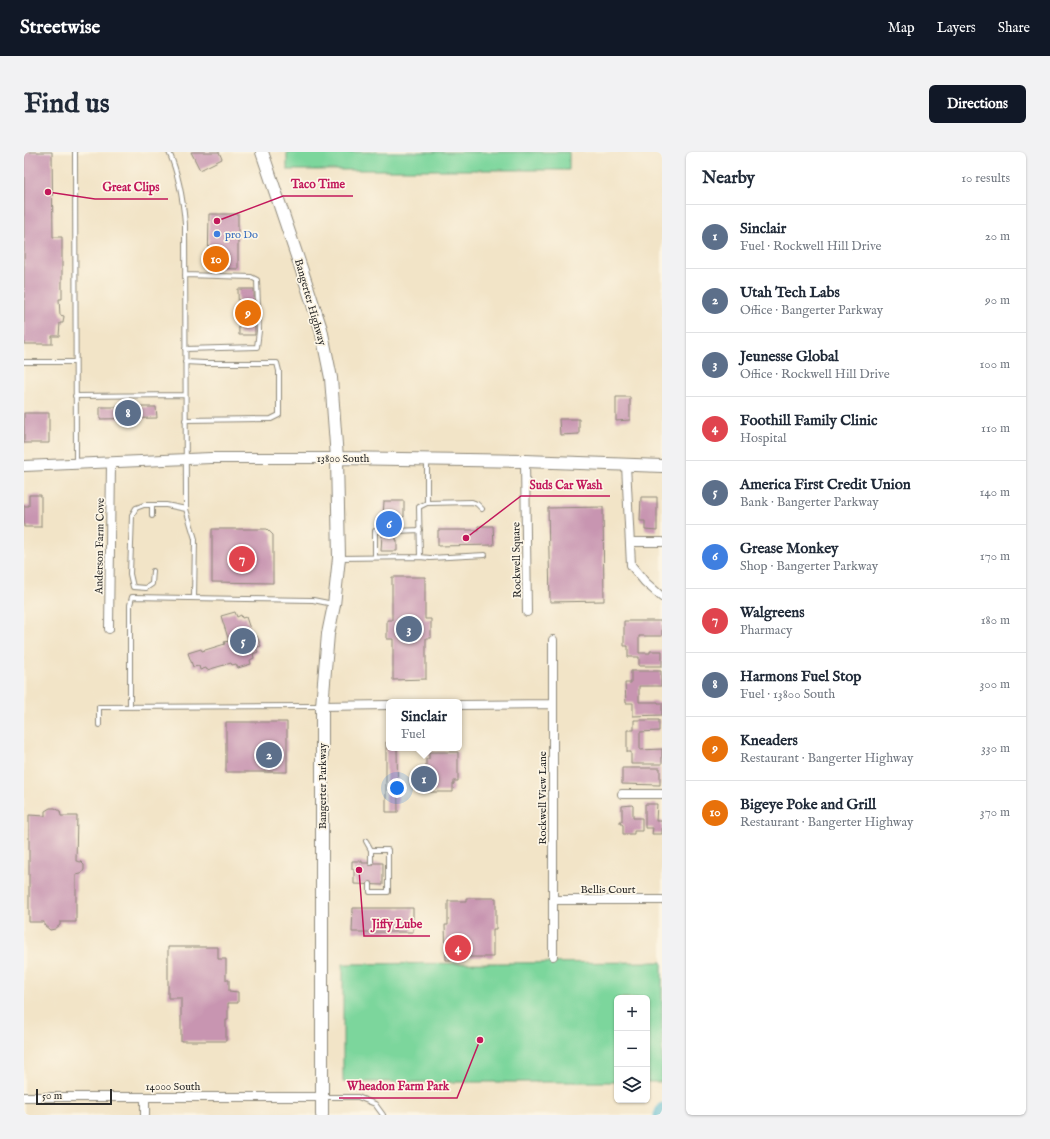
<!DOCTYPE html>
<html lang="en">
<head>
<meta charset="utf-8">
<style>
  body { margin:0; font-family:"IM FELL English",serif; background:#f2f2f3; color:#1f2937 }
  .controls { position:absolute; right:12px; bottom:12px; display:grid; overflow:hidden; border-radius:6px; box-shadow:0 1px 3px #0004 }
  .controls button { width:36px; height:36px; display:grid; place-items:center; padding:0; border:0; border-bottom:1px solid #e0e1e3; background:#fff; color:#1f2937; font:20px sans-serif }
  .scale { position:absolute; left:12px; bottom:10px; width:76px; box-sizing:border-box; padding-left:4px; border:2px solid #2b2b2b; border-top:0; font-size:11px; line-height:14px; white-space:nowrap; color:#2b2b2b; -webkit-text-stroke:3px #fcf5e5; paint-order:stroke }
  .you { position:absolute; left:373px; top:636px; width:14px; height:14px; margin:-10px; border:3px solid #fff; border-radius:50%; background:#1a73e8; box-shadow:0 0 0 6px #1a73e833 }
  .badge { display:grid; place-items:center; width:26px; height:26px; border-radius:50%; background:#111827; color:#fff; font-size:13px; font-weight:700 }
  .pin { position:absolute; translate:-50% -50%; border:2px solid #fff; box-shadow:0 1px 4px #0006 }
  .popup { position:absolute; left:362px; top:547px; width:76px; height:52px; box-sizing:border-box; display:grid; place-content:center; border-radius:6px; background:#fff; filter:drop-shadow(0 1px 3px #0005); font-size:13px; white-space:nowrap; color:#747a83 }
  .popup b { font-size:15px; color:#1f2937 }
  .popup::after { content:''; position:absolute; left:50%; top:100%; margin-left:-8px; border:8px solid transparent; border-top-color:#fff }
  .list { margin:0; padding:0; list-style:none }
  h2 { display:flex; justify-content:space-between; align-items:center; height:52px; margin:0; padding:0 16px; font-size:17px }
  h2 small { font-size:13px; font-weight:400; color:#747a83 }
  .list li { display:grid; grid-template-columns:26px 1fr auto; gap:12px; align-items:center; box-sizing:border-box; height:64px; padding:0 16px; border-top:1px solid #e0e1e3 }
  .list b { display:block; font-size:15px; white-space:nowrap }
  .list p { margin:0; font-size:13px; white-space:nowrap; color:#747a83 }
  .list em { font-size:13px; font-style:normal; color:#747a83 }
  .icon { flex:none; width:22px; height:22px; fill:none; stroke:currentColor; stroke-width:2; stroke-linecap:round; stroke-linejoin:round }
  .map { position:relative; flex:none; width:638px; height:963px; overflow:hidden; border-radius:6px }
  header { display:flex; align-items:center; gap:24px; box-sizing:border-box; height:56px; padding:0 20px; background:#111827; color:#fff }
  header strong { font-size:19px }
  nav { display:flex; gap:22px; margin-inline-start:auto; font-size:14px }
  .intro { display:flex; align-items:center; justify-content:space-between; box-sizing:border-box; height:96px; padding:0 24px }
  h1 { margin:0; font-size:28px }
  .button { padding:10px 18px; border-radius:6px; background:#111827; color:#fff; font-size:14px; font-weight:700 }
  main { display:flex; gap:24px; padding:0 24px }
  aside { flex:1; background:#fff; border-radius:6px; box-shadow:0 1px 3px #0004 }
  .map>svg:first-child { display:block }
  .green { fill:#7cd69c; stroke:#548064 }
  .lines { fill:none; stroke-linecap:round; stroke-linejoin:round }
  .canal { stroke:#51b7cf; stroke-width:11 }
  .building { fill:#c895b1 }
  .service-casing { stroke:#8e8879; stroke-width:6 }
  .minor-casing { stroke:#8e8879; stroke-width:10 }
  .tertiary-casing { stroke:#8e8879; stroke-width:12 }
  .secondary-casing { stroke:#8e8879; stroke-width:14 }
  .service { stroke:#fff; stroke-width:4 }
  .minor { stroke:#fff; stroke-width:8 }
  .tertiary { stroke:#fff; stroke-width:10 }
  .secondary { stroke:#fff; stroke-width:12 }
  .shop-dot { fill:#3f7fe0; stroke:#fcf5e5; stroke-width:1.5 }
  .labels { text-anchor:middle; stroke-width:3.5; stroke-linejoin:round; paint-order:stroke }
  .shop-label { font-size:11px; fill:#366cbe; stroke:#fcf5e5; text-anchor:start }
  .street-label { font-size:11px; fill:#2b2b2b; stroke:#fcf5e5 }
  .leader { fill:none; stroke:#c2185b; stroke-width:1.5 }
  .callout-dot { fill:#c2185b; stroke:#fcf5e5; stroke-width:1.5 }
  .callout-label { font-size:12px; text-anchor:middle; font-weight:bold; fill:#c2185b; stroke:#fcf5e5; stroke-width:3.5; stroke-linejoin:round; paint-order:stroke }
</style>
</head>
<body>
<header>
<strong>Streetwise</strong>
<nav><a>Map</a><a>Layers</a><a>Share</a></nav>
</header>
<div class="intro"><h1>Find us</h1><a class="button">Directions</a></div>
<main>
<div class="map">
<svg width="638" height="963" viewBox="0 0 638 963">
  <rect width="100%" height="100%" fill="#fcf5e5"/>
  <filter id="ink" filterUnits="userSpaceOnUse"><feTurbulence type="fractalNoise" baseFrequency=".025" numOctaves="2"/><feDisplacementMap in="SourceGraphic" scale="8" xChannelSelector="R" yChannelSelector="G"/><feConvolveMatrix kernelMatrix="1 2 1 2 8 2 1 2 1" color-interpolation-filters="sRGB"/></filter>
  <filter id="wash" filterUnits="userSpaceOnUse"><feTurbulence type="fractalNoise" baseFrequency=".012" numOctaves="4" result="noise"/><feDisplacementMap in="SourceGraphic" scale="16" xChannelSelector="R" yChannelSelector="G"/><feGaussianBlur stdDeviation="0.9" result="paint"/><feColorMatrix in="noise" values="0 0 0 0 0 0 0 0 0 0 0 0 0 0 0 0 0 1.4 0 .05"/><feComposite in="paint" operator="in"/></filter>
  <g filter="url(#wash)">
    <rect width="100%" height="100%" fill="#f2e4c7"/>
    <path class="green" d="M263 0H545V18H263Z
      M638 810V930H623V846H593V930H319V812Z"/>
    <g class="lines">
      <path class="canal" d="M635 963 638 956"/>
    </g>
    <g id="blocks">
      <path class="building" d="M0 0H28L29 85H38V147H35L36 163 40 164 39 171H36L35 184H28V192H0Z
        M167 0H195L198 7 176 18Z
        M185 62H214V117L184 116Z
        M214 137H230L231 183H215Z
        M592 245H606V268L592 269Z
        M76 255H132L133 266 76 267Z
        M0 261H25V291H0Z
        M535 267H555V282L536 283Z
        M5 343H17V375H0V354H5Z
        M617 345H633V379L621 378V369H616Z
        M360 349H380V365H372V388H373V399H357Z
        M579 355 580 449 526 450 524 356Z
        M454 374H469L470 393 414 394V378H454Z
        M188 377H243L249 383V431L188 430Z
        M368 425H401V467H407V486H402V527L369 528V487H363V468H368Z
        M211 460 213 465 217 463 218 466 222 465 229 486 233 484 237 494 232 496 234 500 229 502 230 506 226 508 227 512 214 516 212 512 208 513 207 511 183 518 182 516 176 518 175 514 169 515 164 501 177 497 178 499 201 492 200 490 205 489 197 464Z
        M600 469H638V484H615V501H626V499H638V514H615V505H604V494H600Z
        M607 519H637V534H615V550H634V551H638V563L609 564V551H602L601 531H607Z
        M610 568H635V579L616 580V598L638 597V612H607V600H603V578H610Z
        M202 570H263V620H202Z
        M362 590H365V596H373L374 660H362Z
        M405 600H434V629H430V632H429V640H405V634H402V607H405Z
        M598 616H636V633L598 632Z
        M621 652H633L632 669H638V682H628L629 676H621Z
        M608 653 609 654V666H618V679H610V682H599V673L596 671V669H598V654Z
        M26 656H31L36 659 37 664H53L52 709 57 710 60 713V718L57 722 52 723V770H36V773L31 777 26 778 20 773V770H5V663L21 664V659Z
        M328 709H338V711H359V733L330 732V717H328Z
        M442 746H472V777H469V805H440V808H422L421 773H424V749H442Z
        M329 756H389V780H328Z
        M144 795H194V807H202V828H205V839L214 840V851H204V868H202V889H157V846H144Z"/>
    </g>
  </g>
  <g filter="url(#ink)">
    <use href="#blocks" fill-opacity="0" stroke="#8e8879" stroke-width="1"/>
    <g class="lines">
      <defs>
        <path id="service" d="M51 0 52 312
          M145 0C155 23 159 47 161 72L162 357 171 387 170 446
          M161 123 227 125 233 128 235 179 233 195 161 197
          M0 210H51
          M161 210 180 211H253L255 219V263L247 267 161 268
          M51 244 161 243
          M403 351 448 350 453 352 458 357
          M128 353H142L162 357
          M128 364V353H120L112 356 108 363 106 422 109 435 122 436 128 432 129 419
          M372 379 396 378
          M351 405V379H358
          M396 405 395 355 403 351V309
          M316 406 396 405 406 406 461 403
          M106 555V453L108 445 289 448 309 452
          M75 573V555L296 554
          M342 689 347 698V711
          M346 732V740H364V698H347
          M300 945H334L351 952 359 963"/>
        <path id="minor" d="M501 309 503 460
          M602 313 607 413 621 430 638 445
          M606 390H638
          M85 477 87 311
          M529 488V804
          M435 553 528 552
          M298 554 365 553
          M598 642H638
          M529 748H638
          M0 945H298
          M121 963V945"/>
        <path id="tertiary" d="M0 314 187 306H313"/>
        <path id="secondary" d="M238 0 278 119 297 177 307 226 313 306 315 406 310 453 304 482 298 554V963
          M313 306 501 309 638 314"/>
      </defs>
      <use href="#service" class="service-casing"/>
      <use href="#minor" class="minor-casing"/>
      <use href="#tertiary" class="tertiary-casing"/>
      <use href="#secondary" class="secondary-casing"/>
      <use href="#service" class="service"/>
      <use href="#minor" class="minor"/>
      <use href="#tertiary" class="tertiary"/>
      <use href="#secondary" class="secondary"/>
    </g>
  </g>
  <circle class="shop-dot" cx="193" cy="82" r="4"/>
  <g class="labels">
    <g class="shop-label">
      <text x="201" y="86">pro Do</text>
    </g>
    <g class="street-label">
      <text transform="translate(287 150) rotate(74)" y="4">Bangerter Highway</text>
      <text x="319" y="310">13800 South</text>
      <text transform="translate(75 394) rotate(-89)" y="4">Anderson Farm Cove</text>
      <text transform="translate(492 408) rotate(-91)" y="4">Rockwell Square</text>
      <text transform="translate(298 634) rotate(-90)" y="4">Bangerter Parkway</text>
      <text transform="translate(518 646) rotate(-90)" y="4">Rockwell View Lane</text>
      <text x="584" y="741">Bellis Court</text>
      <text x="149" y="938">14000 South</text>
    </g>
  </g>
  <path class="leader" d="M193 69L259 44H329M24 40L71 47H144M442 386L497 344H586M335 718L340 784H406M456 888L433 946H315"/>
  <g class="callout-dot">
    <circle cx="193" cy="69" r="4"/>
    <circle cx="24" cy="40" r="4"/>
    <circle cx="442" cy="386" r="4"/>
    <circle cx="335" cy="718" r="4"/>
    <circle cx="456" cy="888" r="4"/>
  </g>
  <g class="callout-label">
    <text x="294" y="36">Taco Time</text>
    <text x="107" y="39">Great Clips</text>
    <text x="542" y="337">Suds Car Wash</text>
    <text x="373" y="776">Jiffy Lube</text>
    <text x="374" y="938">Wheadon Farm Park</text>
  </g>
</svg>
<div class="controls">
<button>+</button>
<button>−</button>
<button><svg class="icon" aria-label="layers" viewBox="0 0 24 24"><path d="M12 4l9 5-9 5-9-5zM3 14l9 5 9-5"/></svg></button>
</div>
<div class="scale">50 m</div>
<div class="you"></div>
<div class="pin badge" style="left:400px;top:627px;background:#5c6f8a">1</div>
<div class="popup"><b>Sinclair</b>Fuel</div>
<div class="pin badge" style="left:245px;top:603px;background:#5c6f8a">2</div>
<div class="pin badge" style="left:385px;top:477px;background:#5c6f8a">3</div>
<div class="pin badge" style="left:434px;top:796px;background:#e0444e">4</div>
<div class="pin badge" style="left:219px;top:489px;background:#5c6f8a">5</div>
<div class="pin badge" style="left:365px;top:372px;background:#3f7fe0">6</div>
<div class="pin badge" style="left:218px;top:407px;background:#e0444e">7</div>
<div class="pin badge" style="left:104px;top:261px;background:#5c6f8a">8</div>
<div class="pin badge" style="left:224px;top:161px;background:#e8710a">9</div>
<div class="pin badge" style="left:192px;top:107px;background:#e8710a">10</div>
</div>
<aside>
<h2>Nearby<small>10 results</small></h2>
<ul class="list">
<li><span class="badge" style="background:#5c6f8a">1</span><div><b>Sinclair</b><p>Fuel · Rockwell Hill Drive</p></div><em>20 m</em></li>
<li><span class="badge" style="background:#5c6f8a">2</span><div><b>Utah Tech Labs</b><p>Office · Bangerter Parkway</p></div><em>90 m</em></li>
<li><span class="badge" style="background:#5c6f8a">3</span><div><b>Jeunesse Global</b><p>Office · Rockwell Hill Drive</p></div><em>100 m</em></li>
<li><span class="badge" style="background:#e0444e">4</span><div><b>Foothill Family Clinic</b><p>Hospital</p></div><em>110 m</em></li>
<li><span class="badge" style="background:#5c6f8a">5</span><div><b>America First Credit Union</b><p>Bank · Bangerter Parkway</p></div><em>140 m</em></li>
<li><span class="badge" style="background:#3f7fe0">6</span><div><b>Grease Monkey</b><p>Shop · Bangerter Parkway</p></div><em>170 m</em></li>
<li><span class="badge" style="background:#e0444e">7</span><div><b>Walgreens</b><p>Pharmacy</p></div><em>180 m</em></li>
<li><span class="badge" style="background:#5c6f8a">8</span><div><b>Harmons Fuel Stop</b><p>Fuel · 13800 South</p></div><em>300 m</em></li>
<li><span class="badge" style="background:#e8710a">9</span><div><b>Kneaders</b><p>Restaurant · Bangerter Highway</p></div><em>330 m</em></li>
<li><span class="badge" style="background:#e8710a">10</span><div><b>Bigeye Poke and Grill</b><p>Restaurant · Bangerter Highway</p></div><em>370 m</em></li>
</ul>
</aside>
</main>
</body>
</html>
